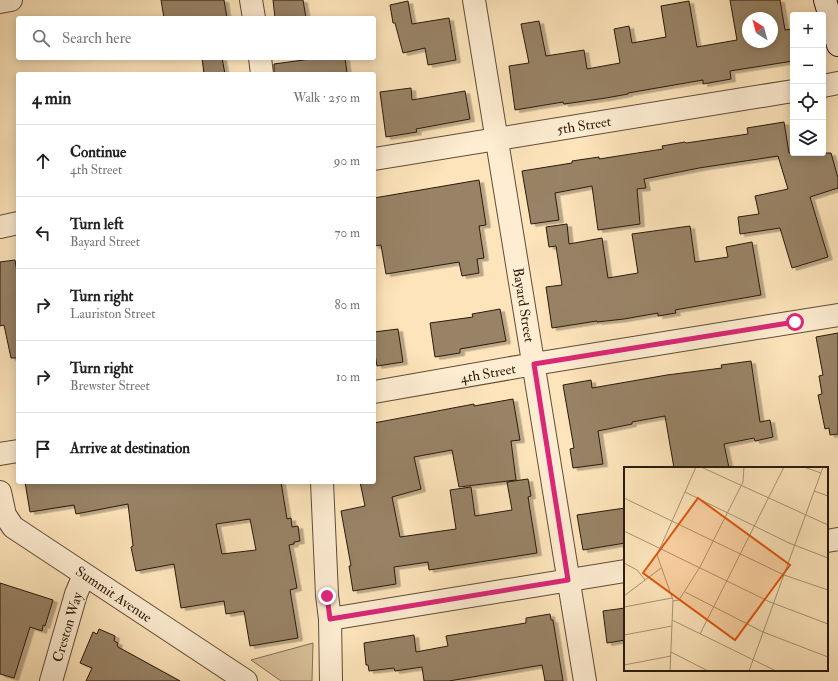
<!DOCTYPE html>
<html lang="en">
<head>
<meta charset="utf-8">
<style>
  body { margin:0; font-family:"IM FELL Double Pica",serif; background:#f6f6f6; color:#202124 }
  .controls { position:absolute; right:12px; top:12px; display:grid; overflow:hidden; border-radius:4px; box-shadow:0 2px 10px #0003 }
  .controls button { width:36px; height:36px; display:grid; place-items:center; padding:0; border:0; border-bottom:1px solid #e0e0e0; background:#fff; color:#202124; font:20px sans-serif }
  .compass { position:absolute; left:742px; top:12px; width:36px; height:36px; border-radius:50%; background:#fff; box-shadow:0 2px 10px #0003; rotate:324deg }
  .stop { position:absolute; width:12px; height:12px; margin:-9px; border:3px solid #db2777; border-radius:50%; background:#fff }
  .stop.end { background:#db2777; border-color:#fff; box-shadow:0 1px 4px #0008 }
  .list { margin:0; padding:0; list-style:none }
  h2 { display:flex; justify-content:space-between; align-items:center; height:52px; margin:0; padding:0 16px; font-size:17px }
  h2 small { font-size:13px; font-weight:400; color:#757577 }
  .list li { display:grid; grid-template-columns:26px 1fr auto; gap:12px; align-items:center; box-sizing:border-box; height:72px; padding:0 16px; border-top:1px solid #e0e0e0 }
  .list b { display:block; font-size:15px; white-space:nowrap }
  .list p { margin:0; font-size:13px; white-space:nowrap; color:#757577 }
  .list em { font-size:13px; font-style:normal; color:#757577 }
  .icon { flex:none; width:22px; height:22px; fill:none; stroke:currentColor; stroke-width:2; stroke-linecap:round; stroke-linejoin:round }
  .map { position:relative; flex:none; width:838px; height:681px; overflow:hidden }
  .search { position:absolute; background:#fff; box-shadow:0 2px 10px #0003; left:16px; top:16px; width:360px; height:44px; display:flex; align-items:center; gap:10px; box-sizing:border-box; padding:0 14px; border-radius:4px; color:#757577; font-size:15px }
  .panel { position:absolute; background:#fff; box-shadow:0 2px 10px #0003; left:16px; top:72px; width:360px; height:412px; border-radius:4px }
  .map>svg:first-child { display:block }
  .green { fill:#d9c29c; stroke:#826e54 }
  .building { fill:#988366; stroke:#2a1a0c; fill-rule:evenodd; filter:url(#shadow) }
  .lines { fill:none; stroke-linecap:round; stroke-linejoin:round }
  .minor-casing { stroke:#5f4c38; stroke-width:24 }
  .tertiary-casing { stroke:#5f4c38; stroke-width:24 }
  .secondary-casing { stroke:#2a1a0c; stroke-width:24 }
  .minor { stroke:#feedd2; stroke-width:22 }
  .tertiary { stroke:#feedd2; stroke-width:22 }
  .secondary { stroke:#feedd2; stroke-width:22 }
  .route { stroke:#db2777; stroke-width:5 }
  .labels { text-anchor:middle; stroke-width:3; stroke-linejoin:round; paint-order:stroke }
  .street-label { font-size:14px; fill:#2a1a0c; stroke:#feedd2 }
  .inset-road { fill:none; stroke:#a99374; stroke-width:1 }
  .view { fill:#de560c; fill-opacity:0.15; stroke:#de560c; stroke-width:2 }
  .inset-edge { fill:none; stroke:#2a1a0c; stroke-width:2 }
</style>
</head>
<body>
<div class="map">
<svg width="838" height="681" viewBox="0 0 838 681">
  <defs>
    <filter id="shadow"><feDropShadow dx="4.5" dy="2.5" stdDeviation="0" flood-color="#0004"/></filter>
  </defs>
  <rect width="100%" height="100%" fill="#fde4ba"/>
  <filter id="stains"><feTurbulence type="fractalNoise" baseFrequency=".005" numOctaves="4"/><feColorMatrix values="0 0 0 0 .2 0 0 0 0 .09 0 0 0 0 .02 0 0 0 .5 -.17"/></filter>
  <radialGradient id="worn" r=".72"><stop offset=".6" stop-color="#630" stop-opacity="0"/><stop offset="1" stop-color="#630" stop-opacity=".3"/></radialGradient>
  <path class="green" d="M313 643 312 681H281L251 660Z"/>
  <path class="building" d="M161 0H224L227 18H164Z
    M273 0H303L306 18H275Z
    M730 0H780L785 30 793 29V61L730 71 731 79 703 84V80L628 93V94L606 98 564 104 563 102 515 110 509 66 529 63 521 24 539 21 546 56 584 50 587 69 620 63 614 29 629 26 632 43 666 37 661 6 689 1 697 47 737 40ZM748 18H772V42H748Z
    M408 1 412 24 449 18 456 60 428 65 425 48 403 53 395 23H393L390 5Z
    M202 58H222L225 74H204Z
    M318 58H345L347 73 338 74H274V64Z
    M411 88 412 100 465 91 470 119 416 129 417 132 386 137 380 92Z
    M784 122 789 153H831L838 178V188L810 197 828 257 792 268 780 228 740 234 738 217 759 214 755 196 788 189 778 156 699 168 644 179 646 188 637 189 640 224 598 230 592 186 555 193 559 220 531 224 522 171 572 163V161L599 157V159L663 149 662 146 685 142 686 143 748 134 747 128Z
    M479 180 486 225 479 226 484 258 477 259 479 273 462 276 459 262 386 274 381 245 374 246V198Z
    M567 224 569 244 602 238 608 278 638 273 632 234 690 226 695 262 728 257 726 247 752 242 761 295 675 310 676 313 658 316V313L624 319 597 322V321L552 328 546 287 562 285 556 246 549 247 546 227Z
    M15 260 18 279V358H11L4 325 0 326V262Z
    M500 309 506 341 460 349V353L435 357 430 323 473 317 472 314Z
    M398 329 403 362 377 366 374 348V332Z
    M838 333V434L830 435 829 428 825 429 818 395 822 394 819 376 823 375 816 337Z
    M751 361 760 422 770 420 773 437 755 441 754 438 724 444 729 468H674L665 416 632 422V424L598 431 603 464 573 468 570 449 574 448 563 385 591 380 592 388 667 375 722 368 721 365Z
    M513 399 520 440 511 441 516 480 459 487 452 450 414 457 421 489 392 497 400 537 456 529 450 490 471 487 475 516 512 510 507 482 528 479 531 496 528 497 537 553 429 570 428 562 394 567 396 584 353 591 349 566H351L341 511 365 506 360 482H374V423L474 404V406Z
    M25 482H281L287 519 291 518 292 527 298 526 300 541 294 542V544L289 545 297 588 290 590 298 638 250 646 244 611 226 614 224 601 181 608 174 564 136 571 131 547 133 546 128 504 76 514 74 505 30 512ZM250 519 256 550 222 554 216 524Z
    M625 508V543L583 550 577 515Z
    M0 583 53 600 45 626 43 625 42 631 30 627 14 678 0 674Z
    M625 608V640L607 643 603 611Z
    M550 614 551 620H553L563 681H545L542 665 449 681H424L422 667 395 671 394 668 369 671 368 665H366L364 643 414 635 416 652 448 646 446 636 526 623V618Z
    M99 629 115 636 114 641 118 643 117 645 118 647 180 681H86L92 668 80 663 93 632 97 634Z"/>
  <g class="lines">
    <defs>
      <path id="minor" d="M251 0 254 18
        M474 0 585 681
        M0 2 11 0
        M260 58 262 74
        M374 392 534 364 838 315
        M0 454 18 451
        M322 482 327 595 330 619 331 681
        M0 492 5 515 13 527 246 681
        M827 541 838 539
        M330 619 625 571
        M51 681 76 594 84 575"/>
      <path id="tertiary" d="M823 86 838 83
        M374 159 793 91
        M0 227 18 223"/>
      <path id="secondary" d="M825 0 838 45"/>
    </defs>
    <use href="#minor" class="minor-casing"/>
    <use href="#tertiary" class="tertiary-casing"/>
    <use href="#secondary" class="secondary-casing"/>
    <use href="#minor" class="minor"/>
    <use href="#tertiary" class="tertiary"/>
    <use href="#secondary" class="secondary"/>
  </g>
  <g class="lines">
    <path class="route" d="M327 596 330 619 568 580 534 364 795 322"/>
  </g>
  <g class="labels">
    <g class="street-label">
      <text transform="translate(584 125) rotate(-9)" y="5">5th Street</text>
      <text transform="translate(524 305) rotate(81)" y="5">Bayard Street</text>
      <text transform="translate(488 373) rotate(-10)" y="5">4th Street</text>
      <text transform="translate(114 594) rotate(34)" y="5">Summit Avenue</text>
      <text transform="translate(67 627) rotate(-73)" y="5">Creston Way</text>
    </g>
  </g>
  <g transform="translate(624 467)">
    <rect width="204" height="204" fill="#fde4ba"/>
    <path class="inset-road" d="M77 0 204 58M180 0 197 6M190 24 204 29M61 25 165 76 204 91M0 31 160 108 204 123M0 64 146 135 204 157M0 96 13 103 21 113M61 125 139 165 204 190M0 129 37 101M49 134 55 133 76 100 119 15 120 0M0 140 48 131M48 153 152 204M76 167 160 0M0 168 48 159M47 185 84 204M0 198 47 189M46 204 49 133 33 88 72 0M125 204 199 0"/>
    <path class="view" d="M74 31 166 98 111 173 19 106Z"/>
    <rect width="204" height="204" class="inset-edge"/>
  </g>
  <rect width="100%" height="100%" filter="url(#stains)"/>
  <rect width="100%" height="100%" fill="url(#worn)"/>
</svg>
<div class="controls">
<button>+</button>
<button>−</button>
<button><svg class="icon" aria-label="locate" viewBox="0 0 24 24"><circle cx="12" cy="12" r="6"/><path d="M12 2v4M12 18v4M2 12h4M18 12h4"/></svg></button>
<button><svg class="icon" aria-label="layers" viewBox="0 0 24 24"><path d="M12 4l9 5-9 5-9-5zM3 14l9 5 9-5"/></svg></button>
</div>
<svg class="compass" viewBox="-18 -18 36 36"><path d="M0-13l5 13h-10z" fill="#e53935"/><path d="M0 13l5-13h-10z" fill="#757577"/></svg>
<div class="stop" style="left:795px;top:322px"></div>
<div class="stop end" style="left:327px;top:596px"></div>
<div class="search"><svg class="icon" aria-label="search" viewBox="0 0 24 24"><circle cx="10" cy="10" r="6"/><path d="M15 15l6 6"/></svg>Search here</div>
<section class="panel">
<h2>4 min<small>Walk · 250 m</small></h2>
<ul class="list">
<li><svg class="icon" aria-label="ahead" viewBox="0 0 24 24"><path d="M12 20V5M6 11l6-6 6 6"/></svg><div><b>Continue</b><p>4th Street</p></div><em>90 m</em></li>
<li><svg class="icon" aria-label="left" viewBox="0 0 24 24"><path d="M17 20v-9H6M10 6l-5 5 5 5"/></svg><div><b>Turn left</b><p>Bayard Street</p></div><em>70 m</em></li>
<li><svg class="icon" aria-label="right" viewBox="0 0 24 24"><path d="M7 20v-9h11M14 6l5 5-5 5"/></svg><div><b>Turn right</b><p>Lauriston Street</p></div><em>80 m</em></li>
<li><svg class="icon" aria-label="right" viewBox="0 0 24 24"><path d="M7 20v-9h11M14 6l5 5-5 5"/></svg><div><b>Turn right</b><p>Brewster Street</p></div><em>10 m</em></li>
<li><svg class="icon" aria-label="arrive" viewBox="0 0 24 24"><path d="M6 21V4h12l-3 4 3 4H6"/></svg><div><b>Arrive at destination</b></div></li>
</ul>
</section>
</div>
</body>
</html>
